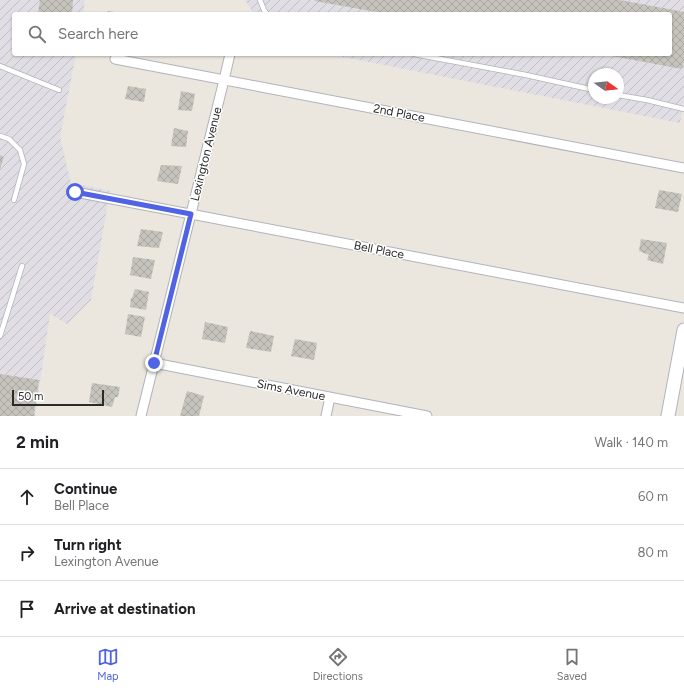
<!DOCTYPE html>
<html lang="en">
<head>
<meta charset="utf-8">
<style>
  body { margin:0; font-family:Figtree,sans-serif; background:#f6f6f6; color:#202124 }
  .compass { position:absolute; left:588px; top:68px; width:36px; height:36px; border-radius:50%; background:#fff; box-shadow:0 1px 3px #0004; rotate:105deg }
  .scale { position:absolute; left:12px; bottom:10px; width:92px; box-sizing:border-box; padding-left:4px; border:2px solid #2a2a2a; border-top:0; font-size:11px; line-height:14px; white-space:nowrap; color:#2a2a2a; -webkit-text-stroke:3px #fff; paint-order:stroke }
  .stop { position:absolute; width:12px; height:12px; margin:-9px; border:3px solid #5163e5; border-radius:50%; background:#fff }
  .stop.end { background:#5163e5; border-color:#fff; box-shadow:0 1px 4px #0008 }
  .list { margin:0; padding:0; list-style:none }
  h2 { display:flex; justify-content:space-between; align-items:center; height:52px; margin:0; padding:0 16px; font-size:17px }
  h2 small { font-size:13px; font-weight:400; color:#757577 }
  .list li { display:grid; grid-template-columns:26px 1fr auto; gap:12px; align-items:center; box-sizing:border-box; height:56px; padding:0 16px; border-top:1px solid #e0e0e0 }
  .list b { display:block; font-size:15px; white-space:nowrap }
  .list p { margin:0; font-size:13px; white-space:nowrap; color:#757577 }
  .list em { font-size:13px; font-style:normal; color:#757577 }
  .icon { flex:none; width:22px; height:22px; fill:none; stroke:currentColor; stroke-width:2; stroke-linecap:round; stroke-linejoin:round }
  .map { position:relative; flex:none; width:684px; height:416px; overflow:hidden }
  .search { position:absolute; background:#fff; box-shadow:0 1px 3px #0004; left:12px; right:12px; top:12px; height:44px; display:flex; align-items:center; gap:10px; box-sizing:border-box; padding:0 14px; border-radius:4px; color:#757577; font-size:15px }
  .sheet { height:220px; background:#fff }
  nav { display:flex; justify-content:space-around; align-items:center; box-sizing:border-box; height:56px; border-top:1px solid #e0e0e0; background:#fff; font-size:11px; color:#757577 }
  nav a { display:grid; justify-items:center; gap:2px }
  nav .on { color:#5163e5 }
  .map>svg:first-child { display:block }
  .industrial { fill:url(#industrial-furrows); fill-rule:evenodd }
  .building { fill:url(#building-cross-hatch) }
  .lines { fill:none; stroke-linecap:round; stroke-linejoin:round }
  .lane-casing { stroke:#b1b3bc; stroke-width:6 }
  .street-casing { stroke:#b1b3bc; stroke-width:11 }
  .secondary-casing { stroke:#b1b3bc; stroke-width:15 }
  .lane { stroke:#fff; stroke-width:4.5 }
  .street { stroke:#fff; stroke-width:9 }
  .secondary { stroke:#fff; stroke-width:13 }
  .route { stroke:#5163e5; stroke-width:5 }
  .labels { text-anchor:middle; stroke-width:3; stroke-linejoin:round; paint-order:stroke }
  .street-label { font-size:12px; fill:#2a2a2a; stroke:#fff }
</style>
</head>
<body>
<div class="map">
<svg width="684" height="416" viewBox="0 0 684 416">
  <defs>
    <pattern id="industrial-furrows" width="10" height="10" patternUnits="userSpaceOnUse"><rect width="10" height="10" fill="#e0dee4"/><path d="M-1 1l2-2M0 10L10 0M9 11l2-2" fill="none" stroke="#c0bfc4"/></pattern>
    <pattern id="building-cross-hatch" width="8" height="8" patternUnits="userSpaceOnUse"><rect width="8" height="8" fill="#c6c3bd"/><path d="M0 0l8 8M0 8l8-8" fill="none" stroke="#aaa8a3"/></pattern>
  </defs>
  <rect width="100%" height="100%" fill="#ebe6de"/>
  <path class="industrial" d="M0 0H85L83 14H14V54H76L60 137 71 183 110 191 91 300 67 324 50 314 35 416H0Z
    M245 0H684V100L680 123 328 54H670V14H254ZM594 74H618V98H594Z"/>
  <path class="building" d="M40 0H73L72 14H38Z
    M315 0H620L684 12V61L682 69 607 55V54H670V14H387L315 1Z
    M108 11 122 13V14H107Z
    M128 86 146 89 144 102 125 99Z
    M181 91 195 94 192 111 178 110Z
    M174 128 188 131 186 147 171 146Z
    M0 155 4 157 0 169Z
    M161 165 182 166 178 184 157 181Z
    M659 190 682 194 678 212 655 208Z
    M141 229 163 232 159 248 137 246Z
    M641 239 667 243 663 264 647 260 649 255 639 251Z
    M133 257 155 260 151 279 130 275Z
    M135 289 149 292 146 310 130 307 131 298H132Z
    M128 314 145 317 141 337 125 334Z
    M205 322 228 327 225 343 202 339Z
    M250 331 274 336 271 352 246 348Z
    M295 339 317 343 314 360 291 356Z
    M0 374 39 380 34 416H0Z
    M92 383 120 387 118 397H115L112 407 89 402Z
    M187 391 204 396 199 416H180Z"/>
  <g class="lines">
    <defs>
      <path id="lane" d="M260 0 264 10 267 14
        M414 54 526 75 594 90
        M0 66 59 90
        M618 95 647 100 684 109
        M0 136 9 139 20 150 24 164 14 200
        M0 336 22 266"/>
      <path id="street" d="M115 59 684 168
        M75 192 684 308
        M154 363 427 416
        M141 416 224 80 230 54
        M326 416 330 397"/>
      <path id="secondary" d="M668 416 684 330"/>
    </defs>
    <use href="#lane" class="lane-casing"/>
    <use href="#street" class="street-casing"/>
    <use href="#secondary" class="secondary-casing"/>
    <use href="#lane" class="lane"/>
    <use href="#street" class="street"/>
    <use href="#secondary" class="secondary"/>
  </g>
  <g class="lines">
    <path class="route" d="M75 192 191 214 154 363"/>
  </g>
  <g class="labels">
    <g class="street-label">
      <text transform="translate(399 113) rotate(11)" y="4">2nd Place</text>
      <text transform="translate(206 154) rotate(-76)" y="4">Lexington Avenue</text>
      <text transform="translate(379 250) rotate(11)" y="4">Bell Place</text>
      <text transform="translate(291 390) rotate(11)" y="4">Sims Avenue</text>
    </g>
  </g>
</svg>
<svg class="compass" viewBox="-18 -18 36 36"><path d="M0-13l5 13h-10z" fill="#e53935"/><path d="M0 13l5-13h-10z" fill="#757577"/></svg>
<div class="scale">50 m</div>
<div class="stop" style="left:75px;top:192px"></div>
<div class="stop end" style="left:154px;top:363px"></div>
<div class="search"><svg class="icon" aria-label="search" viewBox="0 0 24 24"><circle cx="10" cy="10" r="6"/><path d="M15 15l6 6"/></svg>Search here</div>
</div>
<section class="sheet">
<h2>2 min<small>Walk · 140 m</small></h2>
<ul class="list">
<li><svg class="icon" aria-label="ahead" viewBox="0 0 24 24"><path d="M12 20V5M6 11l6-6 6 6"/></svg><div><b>Continue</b><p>Bell Place</p></div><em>60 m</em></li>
<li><svg class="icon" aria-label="right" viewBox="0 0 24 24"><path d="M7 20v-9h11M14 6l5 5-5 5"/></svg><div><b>Turn right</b><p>Lexington Avenue</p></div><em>80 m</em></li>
<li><svg class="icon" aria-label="arrive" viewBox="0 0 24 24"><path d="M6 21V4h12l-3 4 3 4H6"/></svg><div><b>Arrive at destination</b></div></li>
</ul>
</section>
<nav>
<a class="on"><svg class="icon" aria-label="map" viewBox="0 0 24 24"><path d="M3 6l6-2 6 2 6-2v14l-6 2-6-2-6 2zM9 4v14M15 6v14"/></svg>Map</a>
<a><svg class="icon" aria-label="directions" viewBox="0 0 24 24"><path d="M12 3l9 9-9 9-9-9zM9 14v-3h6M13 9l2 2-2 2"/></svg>Directions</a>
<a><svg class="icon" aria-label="saved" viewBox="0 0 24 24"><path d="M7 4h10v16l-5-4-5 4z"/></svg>Saved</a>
</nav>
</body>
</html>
